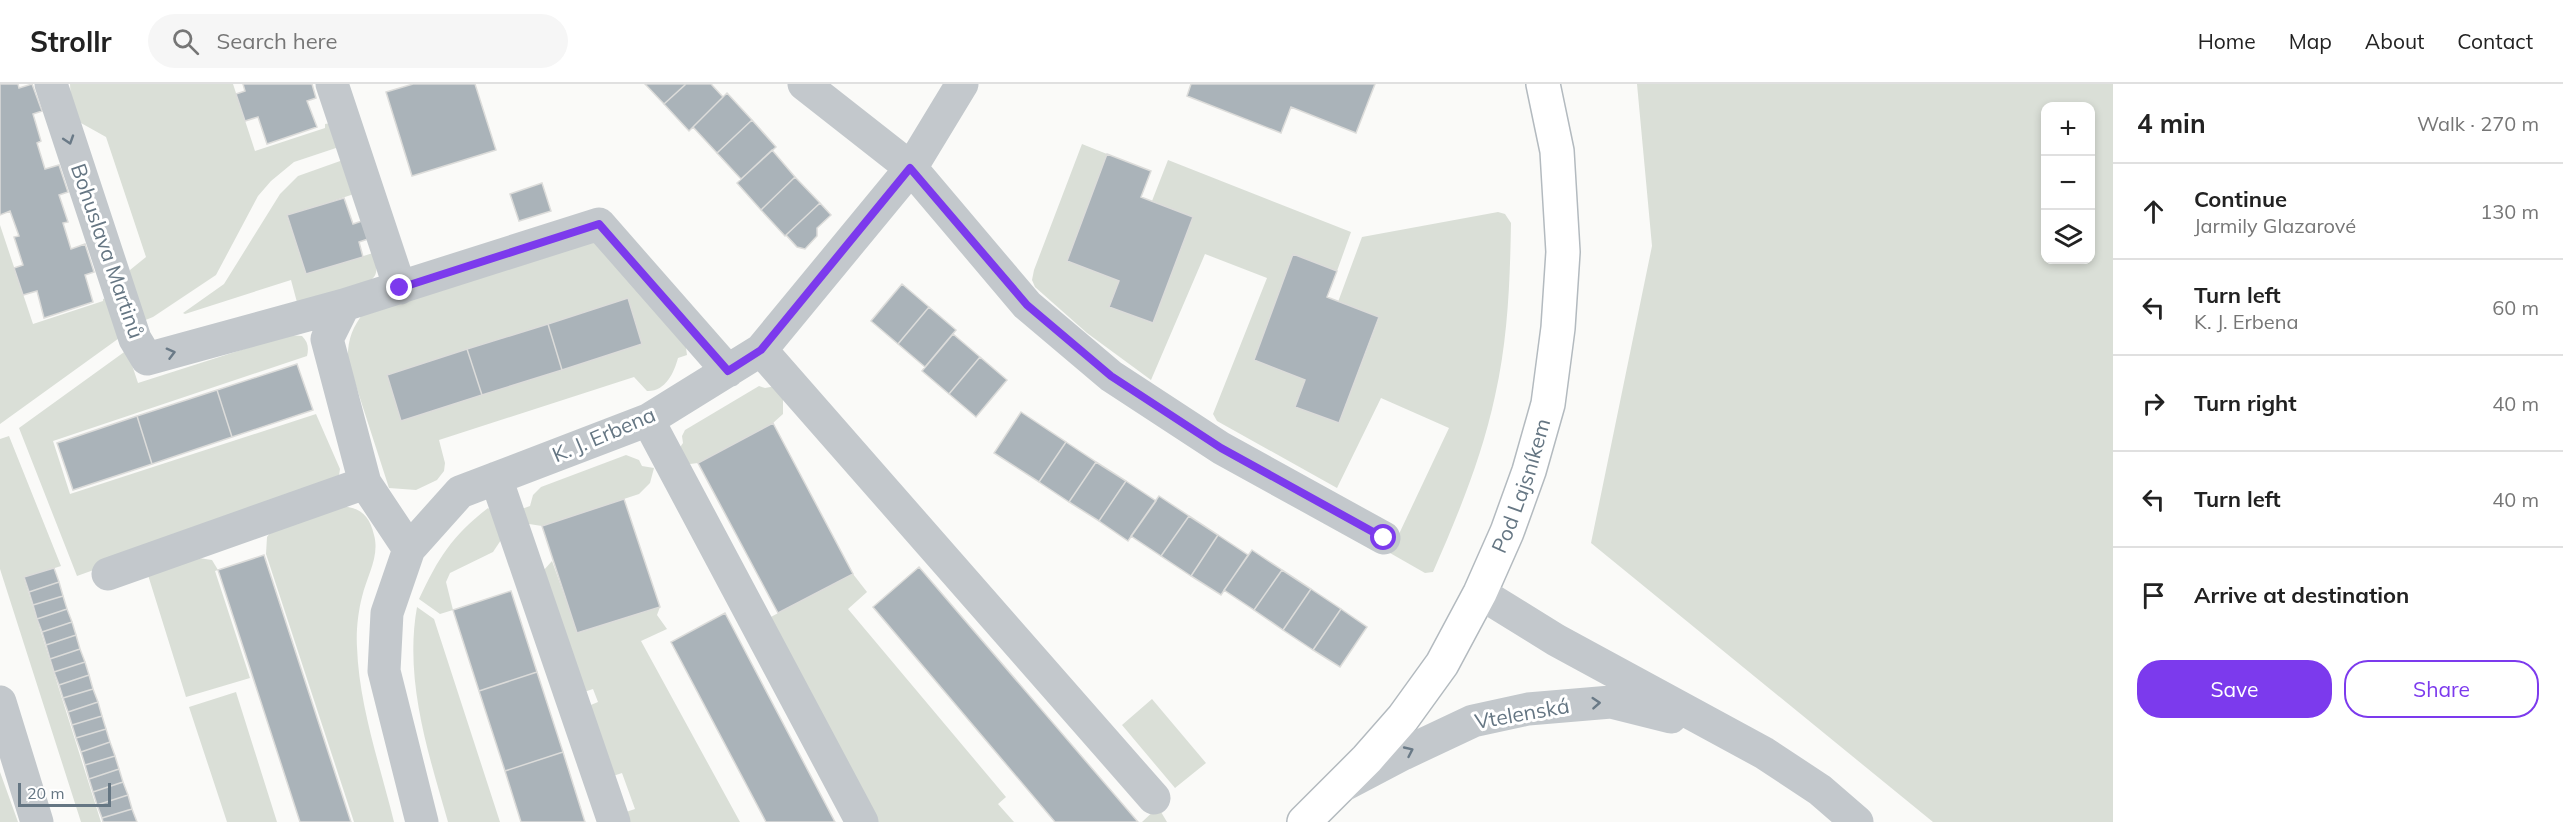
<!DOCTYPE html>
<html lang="en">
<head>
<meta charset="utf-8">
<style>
  body { margin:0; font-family:Mulish,sans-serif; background:#f6f6f6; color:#222 }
  .controls { position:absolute; right:18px; top:18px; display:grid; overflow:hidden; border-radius:12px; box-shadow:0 3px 9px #0003 }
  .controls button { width:54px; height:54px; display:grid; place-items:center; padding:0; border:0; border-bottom:2px solid #e0e0e0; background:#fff; color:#222; font:30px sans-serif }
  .scale { position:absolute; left:18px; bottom:15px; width:93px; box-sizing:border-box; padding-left:6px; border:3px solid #657683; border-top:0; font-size:16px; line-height:21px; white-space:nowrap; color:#657683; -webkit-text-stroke:4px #fff; paint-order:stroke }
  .stop { position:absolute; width:18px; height:18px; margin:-14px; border:4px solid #7c3aed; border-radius:50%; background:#fff }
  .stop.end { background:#7c3aed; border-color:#fff; box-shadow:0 2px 6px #0008 }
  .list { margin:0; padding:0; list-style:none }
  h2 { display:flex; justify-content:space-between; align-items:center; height:78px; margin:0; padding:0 24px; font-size:26px }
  h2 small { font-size:20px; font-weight:400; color:#767676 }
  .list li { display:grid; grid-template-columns:39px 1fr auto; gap:18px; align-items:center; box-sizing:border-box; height:96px; padding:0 24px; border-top:2px solid #e0e0e0 }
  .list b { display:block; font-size:22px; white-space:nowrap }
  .list p { margin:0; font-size:20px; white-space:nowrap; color:#767676 }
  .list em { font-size:20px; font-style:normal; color:#767676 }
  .actions { display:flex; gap:12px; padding:18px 24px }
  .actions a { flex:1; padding:14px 0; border:2px solid #7c3aed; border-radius:24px; text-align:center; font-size:21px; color:#7c3aed }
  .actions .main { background:#7c3aed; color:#fff }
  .icon { flex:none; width:33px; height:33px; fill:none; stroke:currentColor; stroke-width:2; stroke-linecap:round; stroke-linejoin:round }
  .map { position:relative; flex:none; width:2113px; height:738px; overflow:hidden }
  header { display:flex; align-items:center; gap:36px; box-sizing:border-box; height:84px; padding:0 30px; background:#fff; border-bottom:2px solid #e0e0e0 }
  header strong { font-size:28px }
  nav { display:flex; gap:33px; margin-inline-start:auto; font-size:21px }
  .search { width:420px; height:54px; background:#f6f6f6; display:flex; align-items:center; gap:15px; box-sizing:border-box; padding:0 21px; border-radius:33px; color:#767676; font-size:22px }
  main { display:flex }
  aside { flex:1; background:#fff }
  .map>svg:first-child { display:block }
  .green { fill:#dadfd7; fill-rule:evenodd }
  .building { fill:#aab3b9; stroke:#dcdcda; stroke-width:1.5 }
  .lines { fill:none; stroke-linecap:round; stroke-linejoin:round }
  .secondary-casing { stroke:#b3babf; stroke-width:36 }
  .street { stroke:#c3c8cc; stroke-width:33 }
  .secondary { stroke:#fff; stroke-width:33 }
  .oneway { stroke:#6a7a87 }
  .route { stroke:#7c3aed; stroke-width:8 }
  .labels { text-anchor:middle; stroke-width:6; stroke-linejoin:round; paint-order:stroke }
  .street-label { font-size:21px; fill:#657683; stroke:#fff }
</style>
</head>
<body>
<header>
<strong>Strollr</strong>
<div class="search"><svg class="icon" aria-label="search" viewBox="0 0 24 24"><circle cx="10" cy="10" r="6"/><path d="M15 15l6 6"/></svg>Search here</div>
<nav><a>Home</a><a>Map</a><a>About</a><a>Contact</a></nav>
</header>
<main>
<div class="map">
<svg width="2113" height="738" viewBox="0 0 2113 738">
  <rect width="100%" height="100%" fill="#fafaf8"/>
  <path class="green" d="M70 0H233L255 67 325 44V40L331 39 339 63 294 78 271 97 258 112 216 191 153 233 138 239 128 207 130 186 146 173 106 53 72 34Z
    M1637 0H2113V738H1933L1591 459 1652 162ZM2090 22V176H2046V22Z
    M1082 60 1107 70 1067 177 1119 197 1110 223 1152 239 1193 133 1152 117 1168 76 1351 148 1337 187 1293 171 1254 276 1305 296 1339 339 1379 234 1338 218 1362 153 1498 128 1505 130 1511 139C1510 197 1508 255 1495 312 1482 373 1458 431 1433 488L1425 489 1390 469 1449 344 1381 314 1337 404 1217 337 1213 330 1267 194 1205 170 1151 296 1087 249 1035 203 1032 196 1034 186Z
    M343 76 354 110 287 132 306 190 373 169C377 183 380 191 367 199L298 222 291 196 185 230 183 229 224 200 280 110 298 92Z
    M0 141 33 240 103 217V215L109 213 122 252 0 340Z
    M592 150 685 257 687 271 678 274C674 289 665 308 647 307L634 293 439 356 445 379 444 387 437 396 416 406 389 404 348 277C347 257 352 244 364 228Z
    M288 251 302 252C308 258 309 264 307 272L53 357 70 410 316 330 340 385 338 398 77 492 19 344 127 266 138 299Z
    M759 302 765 304 776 302 783 314V330L773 339 698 379 690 380 676 369 683 359 682 352 685 346Z
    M9 352 61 482 24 494 101 738H81L0 485V355Z
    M626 371 639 376 642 382 654 384 650 399 639 410 542 442 529 440 521 433 519 426 530 422 533 411 541 403Z
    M336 422C358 422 369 429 374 451 380 472 367 492 362 513 358 528 356 548 357 563 359 622 380 681 394 738H354L266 470 267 453 272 446Z
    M488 424 496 431 501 456 493 468 450 489 446 498 453 526 440 530 419 515C439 473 451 453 488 424Z
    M192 473 212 476 218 486 215 487 250 594 186 613 148 491Z
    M552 477 578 549 660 523 657 531 667 545 641 557 740 738H626L623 729 635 725 622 689 610 693 586 623 598 618 593 605 581 609 543 487Z
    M853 490 867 508 848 525 1006 713 998 720 1014 738H875L765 536Z
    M417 523 434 535 500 738H448C428 668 404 596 417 523Z
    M236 608 277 738H227L189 623Z
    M1152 615 1206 679 1175 704 1122 641Z
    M0 688 18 738H0Z
    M1158 723 1167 738H1142Z"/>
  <path class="building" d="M0 0H18L19 4 32 0 42 27 33 30 41 57 37 59 45 85 59 81 68 108 59 111 68 138 63 139 71 165 85 160 94 188 85 191 93 218 44 234 37 207 23 211 14 184 23 181 14 153 19 152 10 127 0 131Z
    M243 0H312L316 14 307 17 317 43 267 60 258 33 245 37 236 10 245 7Z
    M413 0H475L496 66 412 92 386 8Z
    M645 0H686L664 20Z
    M686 0H711L723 13 689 47 664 20Z
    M1191 0H1375L1356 49 1291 23 1281 49 1187 12Z
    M727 9 752 36 717 69 693 43Z
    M752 36 776 63 741 95 717 69Z
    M772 66 795 93 761 126 737 99Z
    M1107 70 1151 87 1141 113 1193 133 1153 239 1109 223 1119 197 1067 177Z
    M795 93 820 119 785 152 761 126Z
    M542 99 551 127 519 137 510 110Z
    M344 114 353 140 362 137 368 155 359 158 363 173 306 190 287 131Z
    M820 119 831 131 817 144V152L805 165 797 163 786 151Z
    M1293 170 1337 187 1327 213 1379 233 1339 339 1295 323 1305 296 1254 276Z
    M902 200 929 223 898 260 871 237Z
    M628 214 642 260 562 286 548 240Z
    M929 223 956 246 925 283 898 260Z
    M548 240 562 286 482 311 467 265Z
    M953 250 980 273 949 310 922 287Z
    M467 265 482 311 401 337 387 291Z
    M980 273 1007 296 976 333 949 310Z
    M297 280 313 326 232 353 217 306Z
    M217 306 232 353 152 380 137 332Z
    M1021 328 1066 358 1039 398 994 369Z
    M137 332 152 380 73 406 57 359Z
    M773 339 853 490 778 529 698 379Z
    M1066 358 1096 378 1069 418 1039 398Z
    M1096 378 1126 397 1099 437 1069 418Z
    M1126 397 1156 417 1128 457 1099 437Z
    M1159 412 1189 432 1161 472 1131 452Z
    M624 415 660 523 577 549 542 442Z
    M1189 432 1218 451 1191 492 1161 472Z
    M1218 451 1248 471 1221 511 1191 492Z
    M1252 466 1282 486 1254 526 1224 506Z
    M264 471 351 738H300L218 486Z
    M919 483 1138 738H1055L873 523Z
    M54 484 59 498 29 508 24 493Z
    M1282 486 1311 505 1283 546 1254 526Z
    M59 498 63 512 33 521 29 508Z
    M1311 505 1341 525 1313 566 1283 546Z
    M511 507 537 588 479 607 453 526Z
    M63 512 67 525 37 535 33 521Z
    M67 525 72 538 42 548 37 535Z
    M1341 525 1367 543 1340 583 1313 566Z
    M725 529 835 738H766L671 558Z
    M72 538 76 551 46 561 42 548Z
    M76 551 80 565 50 575 46 561Z
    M80 565 85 578 54 588 50 575Z
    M85 578 89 591 59 601 54 588Z
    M537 588 563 668 505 687 479 607Z
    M89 591 93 605 63 614 59 601Z
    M93 605 98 618 68 628 63 614Z
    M98 618 102 632 72 641 68 628Z
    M102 632 106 645 76 654 72 641Z
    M106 645 110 658 81 668 76 654Z
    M110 658 115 672 85 681 81 668Z
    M563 668 585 738H521L505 687Z
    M115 672 119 685 89 695 85 681Z
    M119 685 123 698 93 708 89 695Z
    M123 698 128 711 97 721 93 708Z
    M128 711 132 725 102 734 97 721Z
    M132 725 137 738H103L102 734Z"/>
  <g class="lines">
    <defs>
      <g id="secondary">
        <path id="s1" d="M1304 738 1367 675 1403 634 1442 580 1480 509 1507 448 1529 387 1548 320 1558 244 1563 168 1557 67 1543 0"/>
      </g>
    </defs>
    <use href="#secondary" class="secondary-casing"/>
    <path class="street" d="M51 0 135 255 147 275 344 221
      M332 0 400 204
      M804 0 911 84 1027 221 1111 292 1221 364 1384 454
      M761 266 1154 714
      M648 336 862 738
      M496 394 614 738
      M409 465 365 399 327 255 344 221 599 140 728 287
      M108 490 365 399
      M1480 509 1556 556 1764 669 1820 706 1857 738
      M0 618 37 738
      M1346 700 1403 670 1473 637 1528 625 1611 618 1671 633
      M422 738 384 587 387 529 409 465 460 408 648 336 761 266 911 84 962 0"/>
    <use href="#secondary" class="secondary"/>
  </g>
  <defs><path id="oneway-chevron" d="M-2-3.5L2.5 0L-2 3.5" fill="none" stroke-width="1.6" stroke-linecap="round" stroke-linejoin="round" transform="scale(1.5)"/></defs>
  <g class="oneway">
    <use href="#oneway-chevron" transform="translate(69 56) rotate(72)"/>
    <use href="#oneway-chevron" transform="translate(171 269) rotate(-15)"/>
    <use href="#oneway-chevron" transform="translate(1596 619) rotate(-4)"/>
    <use href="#oneway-chevron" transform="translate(1409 667) rotate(-25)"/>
  </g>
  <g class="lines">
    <path class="route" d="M400 204 599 140 728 287 761 266 910 84 1027 221 1111 292 1221 364 1384 454"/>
  </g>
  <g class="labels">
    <g class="street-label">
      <text transform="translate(107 167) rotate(71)" y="7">Bohuslava Martinů</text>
      <text transform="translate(604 351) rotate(-23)" y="7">K. J. Erbena</text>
      <text dy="7" stroke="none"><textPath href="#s1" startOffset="406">Pod Lajsníkem</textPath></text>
      <text transform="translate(1522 630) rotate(-10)" y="7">Vtelenská</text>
    </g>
  </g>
</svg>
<div class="controls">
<button>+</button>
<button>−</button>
<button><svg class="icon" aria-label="layers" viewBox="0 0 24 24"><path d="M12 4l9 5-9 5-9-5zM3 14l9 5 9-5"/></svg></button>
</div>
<div class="scale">20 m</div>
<div class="stop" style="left:1384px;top:454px"></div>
<div class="stop end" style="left:400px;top:204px"></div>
</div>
<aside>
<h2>4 min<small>Walk · 270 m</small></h2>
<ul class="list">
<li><svg class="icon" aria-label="ahead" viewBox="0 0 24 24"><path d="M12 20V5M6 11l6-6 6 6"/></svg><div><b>Continue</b><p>Jarmily Glazarové</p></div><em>130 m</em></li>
<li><svg class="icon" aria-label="left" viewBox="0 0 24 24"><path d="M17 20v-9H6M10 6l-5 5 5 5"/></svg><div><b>Turn left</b><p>K. J. Erbena</p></div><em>60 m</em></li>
<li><svg class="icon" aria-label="right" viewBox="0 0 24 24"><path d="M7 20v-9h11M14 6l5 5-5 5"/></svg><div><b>Turn right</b></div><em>40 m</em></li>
<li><svg class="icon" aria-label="left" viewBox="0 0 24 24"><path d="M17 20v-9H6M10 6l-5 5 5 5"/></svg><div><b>Turn left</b></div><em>40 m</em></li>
<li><svg class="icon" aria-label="arrive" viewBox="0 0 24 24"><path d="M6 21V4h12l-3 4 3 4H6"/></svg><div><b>Arrive at destination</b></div></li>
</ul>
<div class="actions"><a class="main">Save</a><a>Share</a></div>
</aside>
</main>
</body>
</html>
